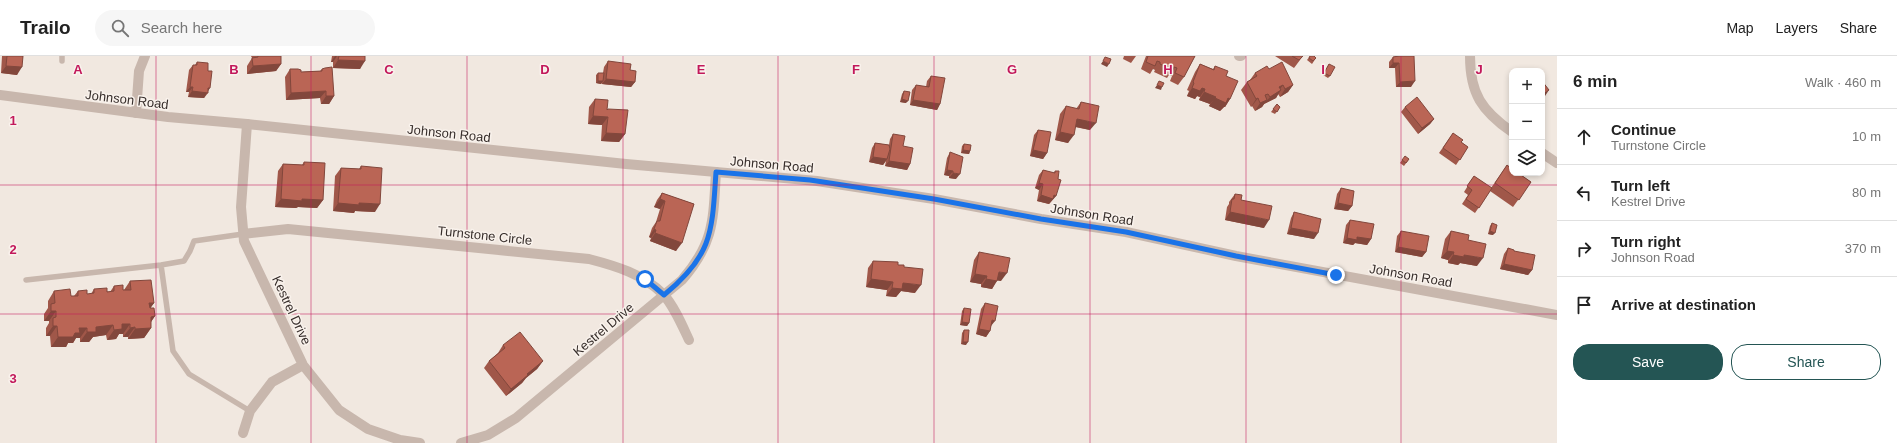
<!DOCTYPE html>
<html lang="en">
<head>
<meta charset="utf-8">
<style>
  body { margin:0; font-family:Helvetica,sans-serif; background:#f6f6f6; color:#222 }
  .controls { position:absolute; right:12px; top:12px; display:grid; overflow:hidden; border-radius:8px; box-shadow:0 2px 6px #0003 }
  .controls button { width:36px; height:36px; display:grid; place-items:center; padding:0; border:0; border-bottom:1px solid #e0e0e0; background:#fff; color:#222; font:20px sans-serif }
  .stop { position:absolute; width:12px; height:12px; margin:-9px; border:3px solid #1a73e8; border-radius:50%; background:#fff }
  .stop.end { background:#1a73e8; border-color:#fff; box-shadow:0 1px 4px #0008 }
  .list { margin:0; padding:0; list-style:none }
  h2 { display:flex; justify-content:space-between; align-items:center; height:52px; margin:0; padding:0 16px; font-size:17px }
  h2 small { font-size:13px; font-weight:400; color:#767676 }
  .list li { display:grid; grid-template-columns:26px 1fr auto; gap:12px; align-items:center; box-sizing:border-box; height:56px; padding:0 16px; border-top:1px solid #e0e0e0 }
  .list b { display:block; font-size:15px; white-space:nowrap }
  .list p { margin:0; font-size:13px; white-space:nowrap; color:#767676 }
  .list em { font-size:13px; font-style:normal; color:#767676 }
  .actions { display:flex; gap:8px; padding:12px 16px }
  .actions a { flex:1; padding:9px 0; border:1px solid #245554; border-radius:16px; text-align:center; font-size:14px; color:#245554 }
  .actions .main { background:#245554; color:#fff }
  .icon { flex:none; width:22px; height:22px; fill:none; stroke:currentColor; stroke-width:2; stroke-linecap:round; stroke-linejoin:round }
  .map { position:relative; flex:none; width:1557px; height:387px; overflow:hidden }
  header { display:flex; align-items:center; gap:24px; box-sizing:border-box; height:56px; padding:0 20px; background:#fff; border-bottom:1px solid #e0e0e0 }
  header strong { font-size:19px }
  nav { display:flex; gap:22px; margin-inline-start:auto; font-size:14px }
  .search { width:280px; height:36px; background:#f6f6f6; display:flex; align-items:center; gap:10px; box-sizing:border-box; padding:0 14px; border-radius:22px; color:#767676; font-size:15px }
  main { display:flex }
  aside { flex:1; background:#fff }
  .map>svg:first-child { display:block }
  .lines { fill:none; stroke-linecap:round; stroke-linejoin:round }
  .service { stroke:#c8b7ad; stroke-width:5.5 }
  .minor { stroke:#c8b7ad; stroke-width:10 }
  .tertiary { stroke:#c8b7ad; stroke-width:10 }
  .wall { fill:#a05749 }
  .shaded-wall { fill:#82473c }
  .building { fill:#ba6555; stroke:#82473c }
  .route { stroke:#1a73e8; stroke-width:5 }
  .grid { fill:none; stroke:#c2185b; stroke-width:1; stroke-opacity:0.55 }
  .labels { text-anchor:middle; stroke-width:3; stroke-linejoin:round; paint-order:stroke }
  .street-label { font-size:13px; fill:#372e2b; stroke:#f9f2ec }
  .grid-label { font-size:13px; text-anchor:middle; font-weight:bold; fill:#c2185b; stroke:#f9f2ec; stroke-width:3; stroke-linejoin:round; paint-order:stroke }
</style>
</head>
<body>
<header>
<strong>Trailo</strong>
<div class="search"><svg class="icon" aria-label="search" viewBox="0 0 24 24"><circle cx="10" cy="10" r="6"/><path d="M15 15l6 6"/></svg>Search here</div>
<nav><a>Map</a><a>Layers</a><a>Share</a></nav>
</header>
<main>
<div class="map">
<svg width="1557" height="387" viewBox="0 0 1557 387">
  <rect width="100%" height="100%" fill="#f1e8e0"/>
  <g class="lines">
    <path class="service" d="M62 5V0
      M161 209 173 295 189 318 250 355
      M26 224 161 209 184 205 190 195 194 185 243 178"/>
    <path class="minor" d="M1239 0H1241
      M1470 0C1470 38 1482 55 1512 76
      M136 57 139 15 145 0
      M247 68 241 151 244 185 303 309 339 354 368 373 400 384 420 387
      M1542 97 1557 107
      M243 178 288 173 589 203C616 210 643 218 663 238 674 250 682 269 689 284
      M243 377 250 355 272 326 303 309
      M461 387 488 379 516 362 682 224C715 186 713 163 716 116"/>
    <path class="tertiary" d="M0 39 168 61 247 68 626 108 817 125 934 143 1041 163 1126 176 1236 200 1557 259"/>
  </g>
  <path class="wall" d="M2 0H23L17 19 1 17Z
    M251 0H281V8L276 15 247 18V10L252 2Z
    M332 0H365L360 13 333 12V6H331Z
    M1124 0H1136L1131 7 1123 3Z
    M1146 0H1195L1184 21 1178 29 1170 25 1172 20 1169 19 1167 22 1154 16 1155 14 1153 13 1150 18 1141 13Z
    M1275 0H1303L1294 12Z
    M1310 0 1316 2 1312 8 1307 4Z
    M1397 0H1414L1411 31H1396L1395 12H1389V6L1393 1Z
    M608 5 630 14 635 26 631 31 602 28V27L601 28 596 27V19L598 17H603L604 11Z
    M197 6 208 35V37L204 42 188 41 189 36H186L189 14 193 9H195Z
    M1200 8 1213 13 1215 10 1226 20 1230 43 1225 51H1224L1220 55 1209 50 1210 48 1199 44 1200 41 1197 40 1195 43 1187 40 1189 35 1187 34 1195 16Z
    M1329 8 1330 20 1328 22 1323 19Z
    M290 13 301 16 320 15 322 13 334 40 329 48H321L320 42 286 44 285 21Z
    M1269 13 1293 29 1288 36 1280 41 1278 38 1276 42 1264 48 1262 51 1255 55 1252 50 1251 51 1241 34 1247 26 1250 24 1255 17Z
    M931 20 940 48 937 54 910 49 912 34 916 29 926 31 927 25Z
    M904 35 906 47 900 46 902 38Z
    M595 43 607 54 625 78 619 86 601 85 602 69 588 68 589 51Z
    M1081 46 1090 74 1075 71 1068 87 1055 84 1060 58 1066 50 1076 53Z
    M1277 48 1280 51 1275 58 1271 56Z
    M1405 51 1434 63 1430 68 1418 78 1401 56Z
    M1038 74 1047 97 1043 103 1030 100 1034 79Z
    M1453 77 1461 86 1468 91 1456 109 1439 97Z
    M893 78 903 90 910 108 907 114 885 110 886 105 883 109 869 106 872 92 875 87 889 89 890 83Z
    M964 88 970 95 969 98 961 97 962 90Z
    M950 96 956 123 949 122V120L944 119 947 102Z
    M1409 103 1404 110 1400 107 1402 104Z
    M304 106 323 144 317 152 298 151 296 152 275 151 278 115 283 108 302 109Z
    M1507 109 1531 126 1513 151 1490 135 1475 157 1462 148 1468 139 1464 136 1474 120 1491 132Z
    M361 110 375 156 355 155 354 157 333 155 335 120 341 112 359 113Z
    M1043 114 1054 117 1055 115 1056 140 1049 148 1037 145 1039 134 1035 132 1039 119Z
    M1341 132 1352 150 1348 155 1334 153 1337 138Z
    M662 137 694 148 676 195 650 185 651 182 649 181 652 172 656 166 660 153 654 151 657 144Z
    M1235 138 1241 144 1264 172 1225 164 1227 151 1229 148V146Z
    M1294 156 1314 183 1287 178 1291 162Z
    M1350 164 1371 183 1367 189 1355 187 1353 189 1343 187 1346 169Z
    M1492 167 1493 179 1488 178 1490 170Z
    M1401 175 1426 196 1422 201 1395 196 1397 180Z
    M1451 175 1468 184 1477 210 1460 207 1458 209 1448 207V204L1441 202 1445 183Z
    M1508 192 1514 195 1532 214 1528 219 1500 213 1504 198Z
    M979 196 1001 225 997 224 992 233 981 231V228L970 226 974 204Z
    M873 205 898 209 904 211 915 237 901 235 896 241 886 240 887 234 866 231 868 212Z
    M130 225 154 247 150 252 155 260 151 266V272L144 282 128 283V281H123V278H119L116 283 107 284 106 279 93 281 89 286H80V282H76L73 287H68L66 291H51L50 280H46V272L49 267V265H44V258L48 252V245L54 235 71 240H74L78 235 87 238H91L94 233 110 236 114 230 124 234Z
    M985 247 991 270 990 275 986 281 976 278 981 253Z
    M964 252 969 267 967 270 960 269 962 255Z
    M964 274 966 289 961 288 962 277Z
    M503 289 543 305 537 313 526 322 522 327 506 340 484 312 489 305 498 297Z"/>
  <path class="shaded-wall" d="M335 0H337L333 6H331Z
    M338 4 365 5 360 13 333 12Z
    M1103 5 1109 8 1107 11 1101 8Z
    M1393 7H1399L1395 12H1389Z
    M281 8 276 15 247 18 253 10Z
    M6 10 22 11 17 19 1 17Z
    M606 23 635 26 631 31 602 28Z
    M598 25H603L601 28 596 27Z
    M1415 25 1411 31H1396L1400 26Z
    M1157 29 1162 31 1161 34 1155 32Z
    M1283 29 1278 36 1281 34 1276 42 1264 48 1270 41 1279 31Z
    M1293 29 1288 36 1280 41 1285 33Z
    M190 31H193L189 36H186Z
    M208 32H210L204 42 188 41 192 35Z
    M1192 32H1202L1205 33 1200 41 1197 40 1195 43 1187 40Z
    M1549 34 1545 40 1542 42V39Z
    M326 35 320 42 286 44 291 37Z
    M1204 36 1216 41 1210 48 1199 44Z
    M326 40H334L329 48H321Z
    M1215 42H1228L1230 43 1225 51H1224L1220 55 1209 50Z
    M1258 42 1252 50 1251 51 1256 43Z
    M902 43 908 45 906 47 900 46Z
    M913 44 940 48 937 54 910 49Z
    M1267 44 1262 51 1255 55 1260 47Z
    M593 60 608 61 602 69 588 68Z
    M1077 63 1096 67 1090 74 1072 70Z
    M1434 63 1430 68 1418 78 1422 72Z
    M1060 76 1074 79 1068 87 1055 84Z
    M606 77 625 78 619 86 601 85Z
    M963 94 970 95 969 98 961 97Z
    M1033 94 1047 97 1043 103 1030 100Z
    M873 101 887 103 883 109 869 106Z
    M889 105 910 108 907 114 885 110Z
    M947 114 953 115 949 120 944 119Z
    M953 117 960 118 956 123 949 122Z
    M1039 127 1043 128 1039 134 1035 132Z
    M1041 139H1054L1056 140 1049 148 1037 145Z
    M281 143H302L323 144 317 152 298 151 296 152 275 151Z
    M660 143 665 145 660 153 654 151Z
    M338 147H359L380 148 375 156 355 155 354 157 333 155Z
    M1338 147 1352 150 1348 155 1334 153Z
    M1230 156 1269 164 1264 172 1225 164Z
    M1291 172 1318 177 1314 183 1287 178Z
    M654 173 656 174 651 182 649 181Z
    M1490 175 1495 177 1493 179 1488 178Z
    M655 177 682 187 676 195 650 185Z
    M1357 181 1371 183 1367 189 1355 187 1353 189 1343 187 1347 182Z
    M1398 191 1426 196 1422 201 1395 196Z
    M1447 195 1454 196 1448 204 1441 202Z
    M1453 199H1464L1483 202 1477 210 1460 207 1458 209 1448 207Z
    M1504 208 1532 214 1528 219 1500 213Z
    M999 216 1007 217 1001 225 994 224Z
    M975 218 987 220 981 228 970 226Z
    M871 223 893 226 887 234 866 231Z
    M986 223 997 225 992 233 981 231Z
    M903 227 921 229 915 237 901 235 896 241 886 240 892 232Z
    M149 247H154L147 257Z
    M51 255H56L49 265H44Z
    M155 260 148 270 151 261Z
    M992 264 995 265 991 270 989 269Z
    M962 266 969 267 967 270 960 269Z
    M122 268H130L123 278H119L116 283 107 284 114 274Z
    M113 269 106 279 93 281 89 286H80L87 276 96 271Z
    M53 270H57L50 280H46Z
    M135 271 128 281H123L130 272Z
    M79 272H87L80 282H76L73 287H68L66 291H51L58 281Z
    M151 272 144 282 128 283 135 273Z
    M979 273 990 275 986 281 976 278Z
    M963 286H968L966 289 961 288Z
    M543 305 537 313 526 322 522 327 506 340 511 333 527 318Z"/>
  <path class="building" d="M7 0H23L22 11 6 10Z
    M258 0H281V8L253 10 252 2 258 1Z
    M339 0H365V5L338 4Z
    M1148 0H1195L1184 21 1175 17 1177 12 1174 11 1173 14 1160 8V6L1157 5 1155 10 1146 6Z
    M1292 0H1303L1299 4Z
    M1310 0H1314L1316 2 1313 5 1309 2Z
    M1399 0H1414L1415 25 1400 26 1399 7H1393V1Z
    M1105 1 1111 3 1109 8 1103 5Z
    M608 5 631 8 630 14 636 15 635 26 606 23Z
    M197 6 208 7V15H212L210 32H208V37L192 35 193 31H190L193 9H197Z
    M1282 6 1293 29 1285 33 1283 29 1279 31 1281 34 1270 41 1268 38 1265 39 1267 44 1260 47 1258 42 1256 43 1247 26 1257 20 1255 17 1267 10 1269 13Z
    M1200 8 1214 14 1215 10 1228 15 1226 20 1238 25 1230 43 1228 42 1226 47 1215 42 1216 41 1204 36 1205 33 1202 32 1200 35 1192 32 1194 27 1193 26Z
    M1329 8 1335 11 1330 20 1324 17Z
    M332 11 334 40H326V35L291 37 290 13H298L301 14V16L322 15V13L325 12Z
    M598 17H604L603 25H598Z
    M931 20 945 22 940 48 913 44 916 29 929 31Z
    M1159 25 1164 27 1162 31 1157 29Z
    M1542 25 1549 34 1542 39Z
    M904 35 910 36 908 45 902 43Z
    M1417 41 1434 63 1422 72 1405 51Z
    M595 43 608 44 607 54 608 53 628 54 625 78 606 77 608 61 593 60Z
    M1081 46 1099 50 1096 67 1077 63 1074 79 1060 76 1066 50 1079 53Z
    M1277 48 1280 51 1277 56 1273 53Z
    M1038 74 1051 76 1047 97 1033 94Z
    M1453 77 1463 84 1461 86 1468 91 1460 104 1443 92Z
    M893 78 905 80 903 90 913 92 910 108 889 105Z
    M875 87 889 89 890 93 887 103 873 101Z
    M964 88 971 89 970 95 963 94Z
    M950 96 963 101 960 118 953 117V115L947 114Z
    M1405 100 1409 103 1406 107 1402 104Z
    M304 106 325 107 323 144 302 143V145L281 143 283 108 304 109Z
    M1507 109 1512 113V117H1518L1531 126 1519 144 1495 127Z
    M361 110 382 112 380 148 359 147V149L338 147 341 112 361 113Z
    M1043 114 1055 117V115H1059L1058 123 1061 124 1056 140 1054 139 1053 143 1041 139 1043 128 1039 127Z
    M1474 120 1492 132 1479 152 1466 143 1472 134 1467 130Z
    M1341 132 1354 135 1352 150 1338 147Z
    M662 137 694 148 682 187 655 177 656 174 654 173 657 165H660L665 145 660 143Z
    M1235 138 1242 139 1241 144 1272 150 1269 164 1230 156 1232 143H1234Z
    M1294 156 1321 163 1318 177 1291 172Z
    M1350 164 1374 168 1371 183 1357 181V184L1347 182Z
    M1492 167 1497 169 1495 177 1490 175Z
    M1401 175 1429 180 1426 196 1398 191Z
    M1451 175 1469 179 1468 184 1486 188 1483 202 1464 199V201L1453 199 1454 196 1447 195Z
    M1508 192 1514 194V195L1535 199 1532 214 1504 208Z
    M979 196 1010 202 1007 217 999 216 997 225 986 223 987 220 975 218Z
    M873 205 898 206V209H904V211L923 213 921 229 903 227 902 233 892 232 893 226 871 223Z
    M151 224 154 247H149L150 252H154L155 260 151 261V272L135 273V271L130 272V268H122V273L114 274 113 269 96 271V276H87V272H79L80 277H75L73 281H58L57 270H53V262L56 261V255H51V248L55 247 54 235 70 233 71 240H78V235L87 234V238L94 237V233L107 232V236L114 235V230L123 229V234H131L130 225Z
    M985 247 998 250 995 265 992 264 990 275 979 273Z
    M964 252 971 253 969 267 962 266Z
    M964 274H969L968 286H963Z
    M520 276 543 305 527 318 528 319 511 333 489 305 505 292 503 289Z"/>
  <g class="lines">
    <path class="route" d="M645 223 664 239C713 199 712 176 716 116L810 124 934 143 1041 163 1126 176 1236 200 1336 219"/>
  </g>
  <path class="grid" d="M156 0V387M311 0V387M467 0V387M623 0V387M778 0V387M934 0V387M1090 0V387M1246 0V387M1401 0V387M0 129H1557M0 258H1557"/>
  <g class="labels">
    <g class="street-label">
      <text transform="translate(127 43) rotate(7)" y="5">Johnson Road</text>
      <text transform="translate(449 77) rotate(6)" y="5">Johnson Road</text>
      <text transform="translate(772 108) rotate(5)" y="5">Johnson Road</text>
      <text transform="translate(1092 158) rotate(9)" y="5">Johnson Road</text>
      <text transform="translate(485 179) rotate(6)" y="5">Turnstone Circle</text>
      <text transform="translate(1411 219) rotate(10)" y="5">Johnson Road</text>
      <text transform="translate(292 254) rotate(65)" y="5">Kestrel Drive</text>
      <text transform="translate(603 273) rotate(-40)" y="5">Kestrel Drive</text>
    </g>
  </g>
  <g class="grid-label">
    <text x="78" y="18">A</text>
    <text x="234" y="18">B</text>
    <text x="389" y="18">C</text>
    <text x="545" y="18">D</text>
    <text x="701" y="18">E</text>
    <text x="856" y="18">F</text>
    <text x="1012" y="18">G</text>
    <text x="1168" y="18">H</text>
    <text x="1323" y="18">I</text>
    <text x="1479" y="18">J</text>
    <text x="13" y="69">1</text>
    <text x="13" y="198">2</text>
    <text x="13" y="327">3</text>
  </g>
</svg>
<div class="controls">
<button>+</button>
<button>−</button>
<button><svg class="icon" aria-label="layers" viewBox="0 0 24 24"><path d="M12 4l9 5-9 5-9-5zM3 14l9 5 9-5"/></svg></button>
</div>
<div class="stop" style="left:645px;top:223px"></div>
<div class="stop end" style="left:1336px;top:219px"></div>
</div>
<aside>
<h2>6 min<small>Walk · 460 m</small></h2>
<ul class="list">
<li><svg class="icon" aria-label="ahead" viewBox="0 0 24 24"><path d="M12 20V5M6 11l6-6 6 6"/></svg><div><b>Continue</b><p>Turnstone Circle</p></div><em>10 m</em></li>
<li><svg class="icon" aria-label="left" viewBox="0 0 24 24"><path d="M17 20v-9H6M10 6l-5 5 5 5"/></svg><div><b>Turn left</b><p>Kestrel Drive</p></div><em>80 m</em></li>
<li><svg class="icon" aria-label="right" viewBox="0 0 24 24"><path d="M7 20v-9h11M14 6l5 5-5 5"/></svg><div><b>Turn right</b><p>Johnson Road</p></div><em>370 m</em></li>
<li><svg class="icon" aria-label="arrive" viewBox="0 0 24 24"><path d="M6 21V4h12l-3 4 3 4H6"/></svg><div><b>Arrive at destination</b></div></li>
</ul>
<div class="actions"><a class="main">Save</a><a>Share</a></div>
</aside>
</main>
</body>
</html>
